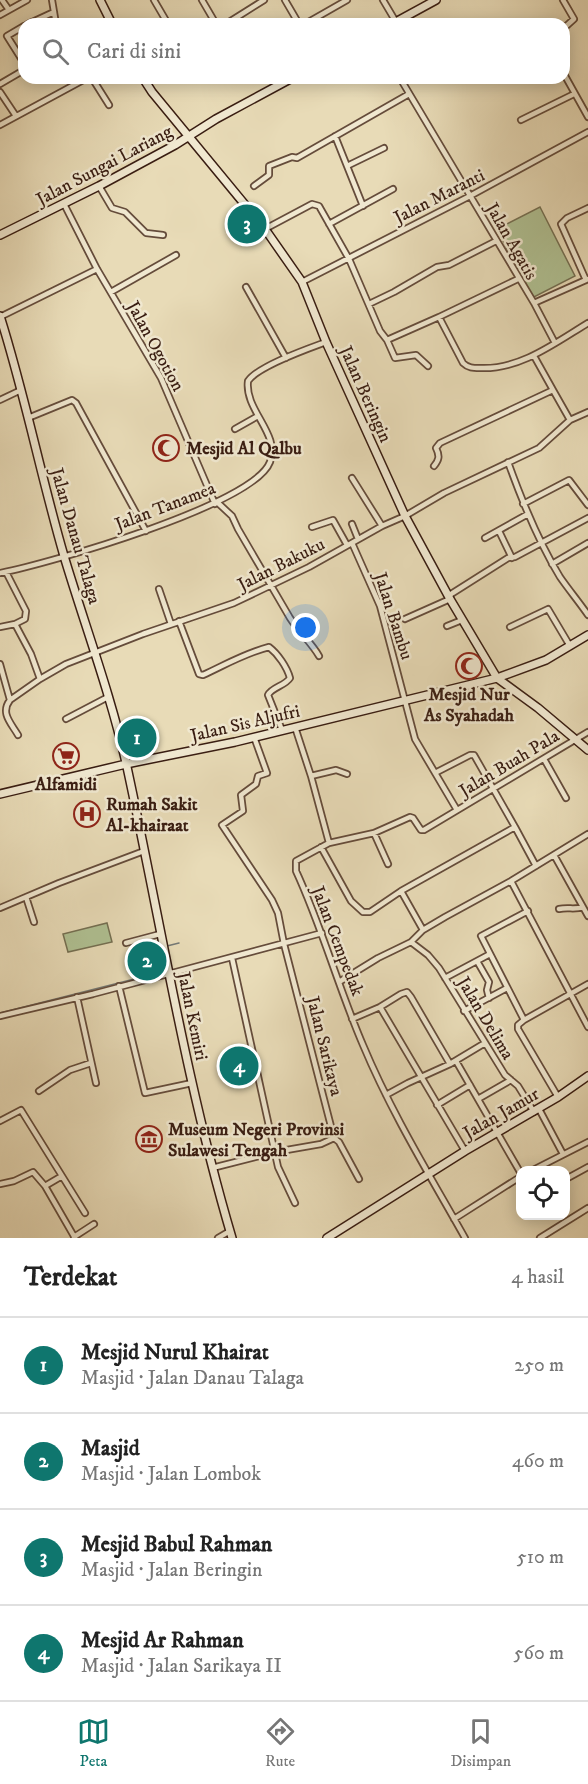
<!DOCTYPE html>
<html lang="id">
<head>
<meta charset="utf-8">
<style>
  body { margin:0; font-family:"IM FELL DW Pica",serif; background:#f6f6f6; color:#222 }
  .controls { position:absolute; right:18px; bottom:18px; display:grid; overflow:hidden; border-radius:12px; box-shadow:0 3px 15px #0003 }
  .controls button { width:54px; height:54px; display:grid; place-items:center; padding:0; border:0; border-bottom:2px solid #e0e0e0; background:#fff; color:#222; font:30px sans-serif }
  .you { position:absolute; left:306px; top:628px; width:21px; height:21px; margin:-15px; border:4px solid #fff; border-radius:50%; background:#1a73e8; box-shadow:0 0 0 9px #1a73e833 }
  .badge { display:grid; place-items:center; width:39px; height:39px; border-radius:50%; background:#0f766e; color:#fff; font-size:20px; font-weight:700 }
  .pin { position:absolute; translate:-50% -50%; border:3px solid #fff; box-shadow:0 2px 6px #0006 }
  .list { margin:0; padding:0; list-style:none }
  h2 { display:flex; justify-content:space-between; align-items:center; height:78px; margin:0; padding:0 24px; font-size:26px }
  h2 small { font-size:20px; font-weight:400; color:#767676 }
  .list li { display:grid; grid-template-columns:39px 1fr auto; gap:18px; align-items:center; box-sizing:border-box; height:96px; padding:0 24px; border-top:2px solid #e0e0e0 }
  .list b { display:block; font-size:22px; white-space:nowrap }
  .list p { margin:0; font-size:20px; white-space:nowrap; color:#767676 }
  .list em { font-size:20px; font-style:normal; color:#767676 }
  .icon { flex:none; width:33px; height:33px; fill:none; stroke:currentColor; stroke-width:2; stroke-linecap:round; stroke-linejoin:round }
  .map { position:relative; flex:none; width:588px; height:1238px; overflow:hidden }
  .search { position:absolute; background:#fff; box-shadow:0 3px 15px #0003; left:18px; right:18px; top:18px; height:66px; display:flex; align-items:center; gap:15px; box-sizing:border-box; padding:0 21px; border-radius:18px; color:#767676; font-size:22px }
  .sheet { height:462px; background:#fff }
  nav { display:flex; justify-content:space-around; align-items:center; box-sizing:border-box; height:84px; border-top:2px solid #e0e0e0; background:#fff; font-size:16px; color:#767676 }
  nav a { display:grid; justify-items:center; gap:3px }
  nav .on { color:#0f766e }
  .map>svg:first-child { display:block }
  .garden { fill:#b0c193; stroke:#746f52; stroke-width:1.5 }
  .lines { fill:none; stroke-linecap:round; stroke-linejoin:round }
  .stream { stroke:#747a76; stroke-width:1.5 }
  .street-casing { stroke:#654c3b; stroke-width:8 }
  .secondary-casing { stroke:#391d12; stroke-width:10 }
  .street { stroke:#f0e8d0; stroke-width:4.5 }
  .secondary { stroke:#f0e8d0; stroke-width:7 }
  .labels { text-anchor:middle; stroke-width:5; stroke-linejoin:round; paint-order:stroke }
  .street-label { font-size:18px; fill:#391d12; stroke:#f0e8d0 }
  .poi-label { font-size:18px; font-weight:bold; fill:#391d12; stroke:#f0e8d0; text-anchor:start }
</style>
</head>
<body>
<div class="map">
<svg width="588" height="1238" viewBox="0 0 588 1238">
  <rect width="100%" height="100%" fill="#e8dbb7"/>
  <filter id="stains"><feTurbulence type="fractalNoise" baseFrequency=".00333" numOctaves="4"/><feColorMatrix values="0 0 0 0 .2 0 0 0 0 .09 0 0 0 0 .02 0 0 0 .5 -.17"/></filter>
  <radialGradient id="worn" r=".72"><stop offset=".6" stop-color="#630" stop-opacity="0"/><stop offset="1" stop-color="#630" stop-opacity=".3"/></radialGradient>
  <path class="garden" d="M540 207 575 276 532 298 497 229Z
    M107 923 112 942 68 952 63 934Z"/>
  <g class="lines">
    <path class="stream" d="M167 946 179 943
      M0 1013 162 972 157 948"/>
    <defs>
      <path id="street" d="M2 0 9 10
        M52 0 56 24
        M154 0 168 24
        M202 0 216 24
        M285 0 299 24
        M383 0 396 22
        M563 0 574 19 564 28
        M0 15 27 0
        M28 24 54 12
        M226 24 264 0
        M305 24 347 0
        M24 26 7 36 24 63
        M564 74 588 117
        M92 78 109 105
        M400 78 534 303 588 279
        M0 84 24 70
        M0 92 16 116
        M521 120 574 94
        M0 125 87 78
        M335 136 363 206
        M347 166 384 148
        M99 186 112 208 125 212 146 233 163 235
        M254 186 269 175V166L292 157 297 158 409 94
        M64 204 97 269 161 378 215 504
        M329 224 393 189
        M265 229 312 204 319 206 349 259 380 331 387 340 439 317 518 279
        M586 280 561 224 567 218 588 208
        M302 282 470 196 588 132
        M246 287 286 358
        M111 292 176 255
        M534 303 555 343
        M369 304 394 292 437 267 449 265 496 241
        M0 317 97 269
        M439 317 463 363C468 368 473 368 480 368 520 370 555 343 588 323
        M387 340 395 358 416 355 428 366
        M534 356 553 390
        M0 400 21 390
        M28 418 72 400 76 403 146 531
        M235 429 258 416
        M508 462C522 501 538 541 560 577 569 590 579 602 588 615
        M434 466C439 460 440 456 436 448L440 443 553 390 570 420
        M352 478 382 526
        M218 503 232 516 238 529 290 618C299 632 311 642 319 656
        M523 504 569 480 588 505
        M352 524 358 539
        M312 527 333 520 347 545
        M499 531 512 558
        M485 538 528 514
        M352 543 380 606 415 739 457 810
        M552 564 588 543
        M6 572 26 611 25 619 15 624
        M0 573C47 564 254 505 270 462 281 434 244 410 248 381 258 366 307 349 326 342
        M159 589 171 624
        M448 596 508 558 515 557 588 518
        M405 619 450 599
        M179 621 199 674 203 675C225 665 245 653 269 647 278 654 287 667 290 678 285 686 272 687 268 695L282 730
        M447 626 462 620
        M0 627 15 624 31 654 40 679
        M510 627 548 609 570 646
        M0 664 10 700 40 679 66 664 143 634 234 603 309 567 382 526 405 516 444 493 539 448 570 420 588 412
        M10 700C0 713 11 723 18 735
        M66 719 108 697
        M295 727 311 776 329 843 296 861V871C322 927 338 987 363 1045 391 1112 429 1174 465 1238
        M544 759 566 798
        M435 773 470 755H474L515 827
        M311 776 336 770 347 774
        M374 833 388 864
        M329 843 374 833 410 817 413 818 421 830H424L588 732
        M321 847 351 901 363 912H370L401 891
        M554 855 588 916
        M511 881 588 1027
        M26 897 34 922
        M0 908 59 883 144 851
        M559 909C568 907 575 910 583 907
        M528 911 481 936 524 1020 518 1025V1029L558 1097
        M423 930 401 891 515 827 536 866
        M411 942 428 955 439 968 505 1075 518 1086 534 1112
        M126 943 160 934
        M232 958 278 1167 295 1203
        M477 961 489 982 487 990 489 998
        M445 978 490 954
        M339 982 378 958 411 942 423 930 445 917 511 881 588 834
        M119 986 145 1093 192 1083
        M77 997 96 1083
        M380 1007 401 994 407 992 411 997 450 1064
        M464 1011 507 988
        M0 1016 93 994 322 933
        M352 1019 380 1007 465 1151
        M524 1020 588 984
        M456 1061 520 1172
        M39 1091 70 1070 91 1063
        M386 1095 408 1083 450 1064 485 1043
        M478 1099 511 1080
        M437 1105 470 1085
        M539 1109 563 1154
        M0 1121 21 1110 85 1213
        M334 1138 339 1142 359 1179
        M212 1168 275 1152 321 1144 334 1138 284 944 278 913 272 900 222 825 243 811 241 795 256 784 258 776 267 773 254 737
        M533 1170 588 1142
        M62 1176 45 1186 75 1238
        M566 1179 588 1167
        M0 1184 14 1181 33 1172 45 1186
        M454 1219 520 1177
        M74 1237 94 1224
        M218 1238 230 1231
        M540 1238 588 1208"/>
      <path id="secondary" d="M100 0 112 24
        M392 24 436 0
        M143 78 152 92 265 229 302 282 326 342 405 516 450 599 497 678 538 708 588 750
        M0 235 99 186 175 145 216 119 292 78
        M0 316C25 395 41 477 64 556 85 626 111 695 127 767 161 924 186 1083 232 1238
        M0 794 126 764 235 742 497 678 546 660 588 635
        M327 1238 465 1151 558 1097 588 1076"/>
    </defs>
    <use href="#street" class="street-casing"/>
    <use href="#secondary" class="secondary-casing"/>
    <use href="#street" class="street"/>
    <use href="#secondary" class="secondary"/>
  </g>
  <defs>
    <symbol id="mosque-ring" viewBox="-11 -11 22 22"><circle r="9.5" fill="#f0e8d0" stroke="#8f2418" stroke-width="1.5"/><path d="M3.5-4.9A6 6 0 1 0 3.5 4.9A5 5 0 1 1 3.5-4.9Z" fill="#8f2418"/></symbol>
    <symbol id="supermarket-ring" viewBox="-11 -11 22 22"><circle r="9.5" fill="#f0e8d0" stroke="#8f2418" stroke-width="1.5"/><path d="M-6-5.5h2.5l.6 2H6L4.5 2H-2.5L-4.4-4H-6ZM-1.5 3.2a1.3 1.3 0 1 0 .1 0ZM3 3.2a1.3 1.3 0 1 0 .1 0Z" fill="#8f2418"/></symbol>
    <symbol id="hospital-ring" viewBox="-11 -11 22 22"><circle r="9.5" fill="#f0e8d0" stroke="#8f2418" stroke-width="1.5"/><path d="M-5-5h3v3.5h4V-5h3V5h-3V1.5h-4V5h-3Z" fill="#8f2418"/></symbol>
    <symbol id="museum-ring" viewBox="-11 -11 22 22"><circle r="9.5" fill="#f0e8d0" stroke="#8f2418" stroke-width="1.5"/><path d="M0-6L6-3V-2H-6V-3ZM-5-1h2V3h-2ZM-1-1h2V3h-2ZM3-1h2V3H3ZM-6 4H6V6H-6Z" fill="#8f2418"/></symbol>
  </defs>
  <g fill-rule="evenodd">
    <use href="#mosque-ring" x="151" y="433" width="30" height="30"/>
    <use href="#mosque-ring" x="454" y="651" width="30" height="30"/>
    <use href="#supermarket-ring" x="51" y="741" width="30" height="30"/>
    <use href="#hospital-ring" x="72" y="799" width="30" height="30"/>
    <use href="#museum-ring" x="134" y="1124" width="30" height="30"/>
  </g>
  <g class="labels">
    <g class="street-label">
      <text transform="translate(104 165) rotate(-28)" y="6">Jalan Sungai Lariang</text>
      <text transform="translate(439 196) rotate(-27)" y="6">Jalan Maranti</text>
      <text transform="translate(512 241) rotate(60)" y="6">Jalan Agatis</text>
      <text transform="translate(156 346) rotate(61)" y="6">Jalan Ogotion</text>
      <text transform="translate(366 394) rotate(66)" y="6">Jalan Beringin</text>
      <text transform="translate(165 506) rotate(-21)" y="6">Jalan Tanamea</text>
      <text transform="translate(76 536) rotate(74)" y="6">Jalan Danau Talaga</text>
      <text transform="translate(281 564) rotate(-27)" y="6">Jalan Bakuku</text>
      <text transform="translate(394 616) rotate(72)" y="6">Jalan Bambu</text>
      <text transform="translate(245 723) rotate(-13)" y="6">Jalan Sis Aljufri</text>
      <text transform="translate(509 763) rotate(-31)" y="6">Jalan Buah Pala</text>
      <text transform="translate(338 941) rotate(69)" y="6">Jalan Cempedak</text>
      <text transform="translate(193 1016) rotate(78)" y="6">Jalan Kemiri</text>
      <text transform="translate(486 1018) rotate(59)" y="6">Jalan Delima</text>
      <text transform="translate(325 1046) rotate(76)" y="6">Jalan Sarikaya</text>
      <text transform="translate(501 1113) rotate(-30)" y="6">Jalan Jamur</text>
    </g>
    <g class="poi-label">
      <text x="186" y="454">Mesjid Al Qalbu</text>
      <text x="469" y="700" text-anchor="middle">Mesjid Nur<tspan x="469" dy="21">As Syahadah</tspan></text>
      <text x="66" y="790" text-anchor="middle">Alfamidi</text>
      <text x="106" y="810">Rumah Sakit<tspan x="106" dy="21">Al-khairaat</tspan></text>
      <text x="168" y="1135">Museum Negeri Provinsi<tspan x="168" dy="21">Sulawesi Tengah</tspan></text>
    </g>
  </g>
  <rect width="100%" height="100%" filter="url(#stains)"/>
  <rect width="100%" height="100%" fill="url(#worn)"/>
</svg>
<div class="controls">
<button><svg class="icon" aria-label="locate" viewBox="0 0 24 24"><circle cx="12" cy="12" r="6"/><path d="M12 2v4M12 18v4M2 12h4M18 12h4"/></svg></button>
</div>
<div class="you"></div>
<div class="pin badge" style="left:137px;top:738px">1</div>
<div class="pin badge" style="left:147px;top:961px">2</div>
<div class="pin badge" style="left:247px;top:224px">3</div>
<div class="pin badge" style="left:239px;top:1066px">4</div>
<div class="search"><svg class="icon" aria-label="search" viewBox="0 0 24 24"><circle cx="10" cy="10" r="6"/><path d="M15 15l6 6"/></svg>Cari di sini</div>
</div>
<section class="sheet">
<h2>Terdekat<small>4 hasil</small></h2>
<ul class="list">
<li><span class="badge">1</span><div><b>Mesjid Nurul Khairat</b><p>Masjid · Jalan Danau Talaga</p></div><em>250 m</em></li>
<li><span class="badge">2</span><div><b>Masjid</b><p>Masjid · Jalan Lombok</p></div><em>460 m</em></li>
<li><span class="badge">3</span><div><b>Mesjid Babul Rahman</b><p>Masjid · Jalan Beringin</p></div><em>510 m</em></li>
<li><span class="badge">4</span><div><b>Mesjid Ar Rahman</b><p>Masjid · Jalan Sarikaya II</p></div><em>560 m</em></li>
</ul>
</section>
<nav>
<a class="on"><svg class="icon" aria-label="map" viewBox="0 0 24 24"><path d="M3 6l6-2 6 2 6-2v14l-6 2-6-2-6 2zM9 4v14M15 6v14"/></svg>Peta</a>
<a><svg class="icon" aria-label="directions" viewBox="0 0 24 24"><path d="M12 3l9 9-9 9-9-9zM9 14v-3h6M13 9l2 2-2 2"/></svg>Rute</a>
<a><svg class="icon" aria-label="saved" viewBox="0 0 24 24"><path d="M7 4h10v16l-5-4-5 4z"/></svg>Disimpan</a>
</nav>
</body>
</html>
